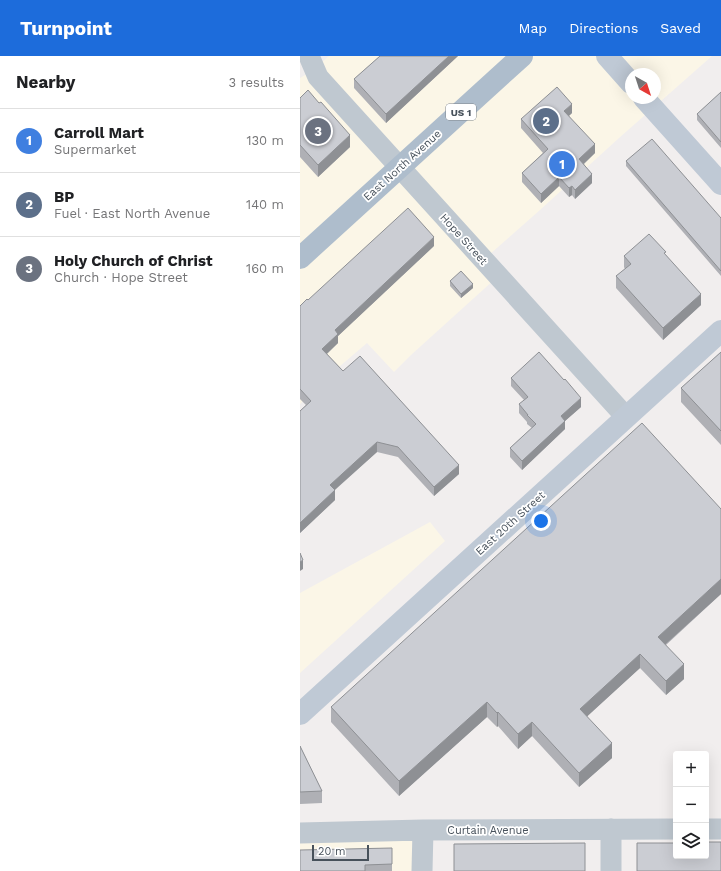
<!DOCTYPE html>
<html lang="en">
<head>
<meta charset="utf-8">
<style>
  body { margin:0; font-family:"Work Sans",sans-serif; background:#f2f2f2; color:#202124 }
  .controls { position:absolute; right:12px; bottom:12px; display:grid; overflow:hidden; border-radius:4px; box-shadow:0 4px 16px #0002 }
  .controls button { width:36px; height:36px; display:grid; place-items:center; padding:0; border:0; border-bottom:1px solid #e0e0e0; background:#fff; color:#202124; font:20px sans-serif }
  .compass { position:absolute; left:325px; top:12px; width:36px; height:36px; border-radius:50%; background:#fff; box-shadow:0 4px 16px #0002; rotate:141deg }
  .scale { position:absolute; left:12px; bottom:10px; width:57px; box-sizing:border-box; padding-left:4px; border:2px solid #47515b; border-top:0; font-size:11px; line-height:14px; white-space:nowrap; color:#47515b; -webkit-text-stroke:3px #fff; paint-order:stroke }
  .you { position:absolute; left:241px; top:465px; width:14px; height:14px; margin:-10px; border:3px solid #fff; border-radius:50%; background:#1a73e8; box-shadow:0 0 0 6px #1a73e833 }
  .badge { display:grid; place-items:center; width:26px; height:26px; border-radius:50%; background:#1d6cdb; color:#fff; font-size:13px; font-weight:700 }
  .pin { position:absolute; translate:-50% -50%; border:2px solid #fff; box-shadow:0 1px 4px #0006 }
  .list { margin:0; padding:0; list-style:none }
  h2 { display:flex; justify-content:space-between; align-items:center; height:52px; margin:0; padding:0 16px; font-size:17px }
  h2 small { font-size:13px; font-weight:400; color:#757577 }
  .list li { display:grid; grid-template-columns:26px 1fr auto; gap:12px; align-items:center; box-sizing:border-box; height:64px; padding:0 16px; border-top:1px solid #e0e0e0 }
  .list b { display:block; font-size:15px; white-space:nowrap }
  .list p { margin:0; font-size:13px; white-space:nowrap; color:#757577 }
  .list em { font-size:13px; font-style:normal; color:#757577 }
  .icon { flex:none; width:22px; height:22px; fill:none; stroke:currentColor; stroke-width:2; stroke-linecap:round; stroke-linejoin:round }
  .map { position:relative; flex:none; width:421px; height:815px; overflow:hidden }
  header { display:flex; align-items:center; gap:24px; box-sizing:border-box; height:56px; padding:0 20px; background:#1d6cdb; color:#fff }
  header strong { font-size:19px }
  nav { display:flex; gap:22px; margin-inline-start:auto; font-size:14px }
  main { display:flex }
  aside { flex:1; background:#fff }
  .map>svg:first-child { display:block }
  .commercial { fill:#fbf6e7; fill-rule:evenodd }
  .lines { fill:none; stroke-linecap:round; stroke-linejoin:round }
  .street { stroke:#bfc8d0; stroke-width:21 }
  .secondary { stroke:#bfc9d5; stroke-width:22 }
  .primary { stroke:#aebdcc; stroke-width:22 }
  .wall { fill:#afb0b5 }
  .shaded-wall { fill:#8e9094 }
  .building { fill:#cbcdd3; stroke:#8e9094 }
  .labels { text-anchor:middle; stroke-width:3.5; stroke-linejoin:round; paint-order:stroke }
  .shield { fill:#fff; stroke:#7e858c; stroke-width:1 }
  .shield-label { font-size:10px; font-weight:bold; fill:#47515b }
  .street-label { font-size:11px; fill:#47515b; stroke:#fff }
</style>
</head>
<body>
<header>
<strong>Turnpoint</strong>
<nav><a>Map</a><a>Directions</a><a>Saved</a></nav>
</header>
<main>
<aside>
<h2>Nearby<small>3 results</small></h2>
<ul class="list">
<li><span class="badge" style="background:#3f7fe0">1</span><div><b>Carroll Mart</b><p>Supermarket</p></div><em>130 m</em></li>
<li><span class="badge" style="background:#5c6f8a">2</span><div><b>BP</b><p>Fuel · East North Avenue</p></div><em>140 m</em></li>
<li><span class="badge" style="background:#6b7280">3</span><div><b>Holy Church of Christ</b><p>Church · Hope Street</p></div><em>160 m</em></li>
</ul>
</aside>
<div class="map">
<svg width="421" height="815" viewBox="0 0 421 815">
  <rect width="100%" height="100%" fill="#f1eeee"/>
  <path class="commercial" d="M29 0H412L319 82 240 154 181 206 195 223 111 299 94 316 67 287 19 328 20 330 0 348V22L12 15ZM331 18H355V42H331Z
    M130 466 145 485 0 617V537Z
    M118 773 119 815H0V777Z"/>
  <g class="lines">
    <path class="street" d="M9 0 18 21 326 361
      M311 773V815
      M406 773H421
      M0 777 123 774 376 773
      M122 815 123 774"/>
    <path class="secondary" d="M307 0 331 27
      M344 42 421 128
      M0 658 421 275"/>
    <path class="primary" d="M0 202 222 0"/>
  </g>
  <path class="wall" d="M80 0H158L86 67 54 32V23Z
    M421 36V92L397 64V58Z
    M0 42 19 47 50 91 18 121 0 101Z
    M272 57 269 60 295 97 284 108 292 127 275 143 272 139 269 141 259 130 241 147 222 126V117L243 97 221 72V63Z
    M326 105 421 162V220L326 110Z
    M134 190 38 280V287L27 298 43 315 159 418 134 440 98 401 77 396 35 434V444L0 477V355L6 349 0 343V250L8 244Z
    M366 199 401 249 363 284 316 232V220L325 213 324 211V200Z
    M150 225 173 232 161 242 150 230Z
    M421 296V389L381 346V332Z
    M211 322 281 351 265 365V373L222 414 210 401V392L232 372 227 368V366L219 357V348L224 344 211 330Z
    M421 453V538L366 589 384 623 366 639 340 612 287 660 312 702 279 731 232 680 218 693 198 670 197 671 187 661 99 740 31 666V651Z
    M0 690 22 735V747L0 748Z
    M92 792V815H0Z"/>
  <path class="shaded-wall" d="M149 0H158L86 67V58Z
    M272 48V57L264 64V55Z
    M50 79V91L18 121V109Z
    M295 88V97L279 112V103Z
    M292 118V127L275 143V134Z
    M259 121V130L241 147V138Z
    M272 130V139L269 141V132Z
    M134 181V190L38 280V287L22 302V293L35 274Z
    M173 228V232L161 242V238Z
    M401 238V249L363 284V272Z
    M281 342V351L265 365V373L222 414V405L261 360Z
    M77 386V396L30 438V429Z
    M159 409V418L134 440V431Z
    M35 434V444L0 477V467Z
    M3 504V513L0 515V506Z
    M421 523V538L358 595V581Z
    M340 598V612L280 667V653Z
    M384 608V623L366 639V625Z
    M187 646V661L99 740V725Z
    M198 656V670L197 671V657Z
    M232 666V680L218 693V678Z
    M312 687V702L279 731V717Z"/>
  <path class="building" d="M80 0H149L86 58 54 23Z
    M257 31 272 48 264 55 295 88 279 103 292 118 275 134 272 130 269 132 259 121 241 138 222 117 248 93 221 63Z
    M8 34 19 47 21 46 50 79 18 109 0 89V42Z
    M421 36V86L397 58Z
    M352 83 421 162V215L326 105Z
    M108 152 134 181 35 274 38 278 22 293 43 315 60 300 159 409 134 431 98 391 77 386 30 429 35 434 0 467V355L11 345 0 333V250L7 243 8 244Z
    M349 178 366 196 364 197 401 238 363 272 316 220 331 208 324 200Z
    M161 215 173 228 161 238 150 225Z
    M239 296 264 324 265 323 281 342 261 360 265 365 222 405 210 392 236 368 227 359H228L219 348 228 341 211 322Z
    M421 296V375L381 332Z
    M342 367 421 453V523L358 581 384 608 366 625 340 598 280 653 312 687 279 717 232 666 218 678 198 656 197 657 187 646 99 725 31 651Z
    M0 497 3 504 0 506Z
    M0 690 22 735 0 736Z
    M406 786H421V815H337V787H376V800H406Z
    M285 787V815H154V788Z
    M92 792V808L65 809V815H0V794Z"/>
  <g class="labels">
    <rect class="shield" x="146" y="48" width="30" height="16" rx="3"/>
    <g class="shield-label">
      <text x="161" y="60">US 1</text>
    </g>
    <g class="street-label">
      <text transform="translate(102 109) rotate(-42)" y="4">East North Avenue</text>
      <text transform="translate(164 183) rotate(48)" y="4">Hope Street</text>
      <text transform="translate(210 467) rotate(-42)" y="4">East 20th Street</text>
      <text x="188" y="778">Curtain Avenue</text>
    </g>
  </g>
</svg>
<div class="controls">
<button>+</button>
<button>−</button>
<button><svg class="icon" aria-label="layers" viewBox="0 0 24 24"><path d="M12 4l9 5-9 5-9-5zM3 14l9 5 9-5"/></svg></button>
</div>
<svg class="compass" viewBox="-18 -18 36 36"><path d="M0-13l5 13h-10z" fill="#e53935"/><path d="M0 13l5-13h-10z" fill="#757577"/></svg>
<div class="scale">20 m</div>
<div class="you"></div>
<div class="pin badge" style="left:262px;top:108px;background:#3f7fe0">1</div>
<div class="pin badge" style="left:246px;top:65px;background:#5c6f8a">2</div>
<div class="pin badge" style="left:18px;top:75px;background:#6b7280">3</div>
</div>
</main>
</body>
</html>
